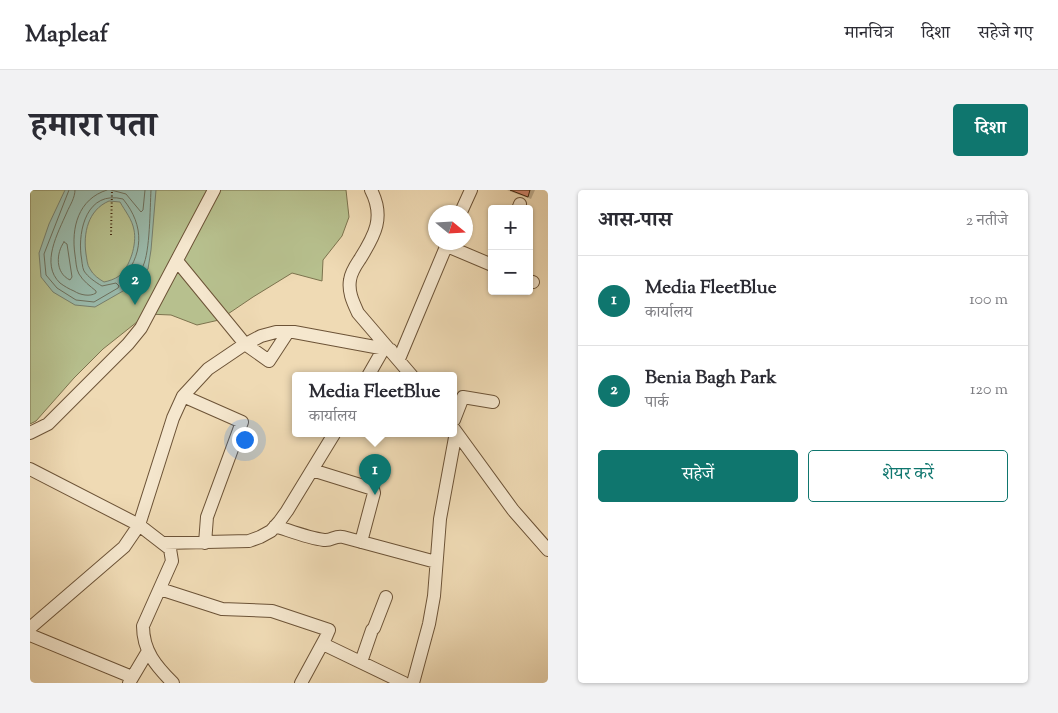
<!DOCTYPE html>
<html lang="hi">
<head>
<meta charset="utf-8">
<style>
  body { margin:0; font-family:"Sorts Mill Goudy","Noto Serif Devanagari",serif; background:#f2f2f3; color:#2b2b33 }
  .controls { position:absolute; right:15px; top:15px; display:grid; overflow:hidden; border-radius:5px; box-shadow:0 1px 4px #0004 }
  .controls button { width:45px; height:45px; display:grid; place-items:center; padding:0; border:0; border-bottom:1px solid #e1e1e2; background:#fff; color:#2b2b33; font:25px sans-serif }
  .compass { position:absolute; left:398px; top:15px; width:45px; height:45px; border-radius:50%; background:#fff; box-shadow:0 1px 4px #0004; rotate:108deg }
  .you { position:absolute; left:214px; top:249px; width:18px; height:18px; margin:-12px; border:4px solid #fff; border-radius:50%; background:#1a73e8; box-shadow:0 0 0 8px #1a73e833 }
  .badge { display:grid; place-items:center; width:32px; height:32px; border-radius:50%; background:#0f766e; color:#fff; font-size:16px; font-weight:700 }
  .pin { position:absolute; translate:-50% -41px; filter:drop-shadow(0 1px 2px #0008) }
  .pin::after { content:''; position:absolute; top:26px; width:18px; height:15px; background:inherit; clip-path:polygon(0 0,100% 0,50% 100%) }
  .popup { position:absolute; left:262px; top:182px; width:165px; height:65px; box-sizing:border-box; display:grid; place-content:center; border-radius:5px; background:#fff; filter:drop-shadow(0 1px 4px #0005); font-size:16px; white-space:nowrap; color:#7c7c81 }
  .popup b { font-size:19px; color:#2b2b33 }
  .popup::after { content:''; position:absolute; left:50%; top:100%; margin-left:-10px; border:10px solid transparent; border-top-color:#fff }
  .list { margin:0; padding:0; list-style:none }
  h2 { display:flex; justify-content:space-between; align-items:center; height:65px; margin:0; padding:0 20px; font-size:21px }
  h2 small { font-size:16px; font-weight:400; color:#7c7c81 }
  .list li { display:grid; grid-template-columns:32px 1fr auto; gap:15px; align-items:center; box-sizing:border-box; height:90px; padding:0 20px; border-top:1px solid #e1e1e2 }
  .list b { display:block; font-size:19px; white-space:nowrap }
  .list p { margin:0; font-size:16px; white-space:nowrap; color:#7c7c81 }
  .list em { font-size:16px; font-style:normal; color:#7c7c81 }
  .actions { display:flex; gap:10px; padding:15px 20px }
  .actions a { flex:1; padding:11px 0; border:1px solid #0f766e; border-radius:5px; text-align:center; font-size:18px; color:#0f766e }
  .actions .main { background:#0f766e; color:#fff }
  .map { position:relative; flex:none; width:518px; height:493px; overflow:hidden; border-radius:5px }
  header { display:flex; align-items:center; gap:30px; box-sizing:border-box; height:70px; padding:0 25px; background:#fff; border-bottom:1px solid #e1e1e2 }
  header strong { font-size:24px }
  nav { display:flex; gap:28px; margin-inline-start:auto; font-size:18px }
  .intro { display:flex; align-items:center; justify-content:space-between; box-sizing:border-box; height:120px; padding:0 30px }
  h1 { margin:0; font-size:35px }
  .button { padding:12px 22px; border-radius:5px; background:#0f766e; color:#fff; font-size:18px; font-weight:700 }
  main { display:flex; gap:30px; padding:0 30px }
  aside { flex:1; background:#fff; border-radius:5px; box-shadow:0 1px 4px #0004 }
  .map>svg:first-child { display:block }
  .green { fill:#b7c08e; stroke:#7c734e }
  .water { fill:#9abbad; stroke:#767f6d; fill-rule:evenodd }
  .shadow { fill:#0003 }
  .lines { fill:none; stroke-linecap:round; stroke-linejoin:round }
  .shore { stroke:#6d705d; stroke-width:1 }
  .building { fill:#cf846b; stroke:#40260d }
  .minor-casing { stroke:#6c5337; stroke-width:14 }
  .path { stroke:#40260d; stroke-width:2; stroke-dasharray:1 2.5; stroke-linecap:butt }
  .minor { stroke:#f5e7ce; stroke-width:12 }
</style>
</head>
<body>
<header>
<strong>Mapleaf</strong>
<nav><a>मानचित्र</a><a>दिशा</a><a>सहेजे गए</a></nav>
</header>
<div class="intro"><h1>हमारा पता</h1><a class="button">दिशा</a></div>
<main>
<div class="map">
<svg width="518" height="493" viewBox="0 0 518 493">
  <rect width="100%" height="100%" fill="#efdab4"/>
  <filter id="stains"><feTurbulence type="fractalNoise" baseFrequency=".004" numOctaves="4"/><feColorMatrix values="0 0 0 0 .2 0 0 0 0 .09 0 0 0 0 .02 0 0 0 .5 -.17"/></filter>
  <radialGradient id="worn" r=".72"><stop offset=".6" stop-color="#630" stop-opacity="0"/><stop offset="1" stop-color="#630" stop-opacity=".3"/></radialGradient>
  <path class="green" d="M0 0H316L319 27 312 46 293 70 292 91 262 83 223 107 189 130 167 135 141 125 117 124 73 159 44 188 6 231 0 234Z"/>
  <path class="water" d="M35 0H126L121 60 118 79 100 97 65 117 45 115 23 102 11 87 9 63 19 34ZM79 11 90 12C95 21 102 29 104 40 107 54 100 77 89 86 85 89 79 91 74 92 69 89 63 85 60 79 57 75 57 69 56 64 53 43 58 20 79 11Z"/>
  <path class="shadow" d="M477 0H505L501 9Z"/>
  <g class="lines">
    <path class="shore" d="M39 0 14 64 16 85 27 98 46 110 64 112 88 98 89 96 86 93 72 96C65 92 58 87 54 81 52 77 52 70 51 65 48 40 57 0 93 9 115 36 114 65 90 92L91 95H93C100 92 110 82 113 76 120 62 120 18 121 0
      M45 0C45 8 40 15 37 22 28 43 10 74 30 93 34 96 39 99 44 101 50 105 60 107 66 103V101C60 96 53 91 49 84 46 79 46 71 45 65 41 38 48 9 77 0
      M81 0 96 4 111 22 113 20 115 0
      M34 52 37 54 42 87 40 90C25 83 26 63 34 52Z"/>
  </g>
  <path class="building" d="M480 0H500L498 7Z"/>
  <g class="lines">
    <defs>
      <path id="minor" d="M341 0C355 27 345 45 330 69 326 75 321 82 320 90 318 102 323 112 328 123L382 186
        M488 19 490 14
        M431 22 441 0
        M417 56 462 75
        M147 71 215 154 239 171 258 142
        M499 91 503 92
        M369 169 418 52
        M338 186 354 158
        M153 206 212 232 177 327 175 353
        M424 230 433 207 463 212
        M424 239 483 320 518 360
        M0 243 18 234 98 154 111 138 184 0
        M0 279 109 335 140 359 142 371 113 436C113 461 126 476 143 493
        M282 280 343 299 344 303 331 352
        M245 336C261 341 278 348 294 350 302 351 305 345 313 347L406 372
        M134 353 219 351 230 347 241 341 249 332 257 321 304 244
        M130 399 192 419 242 421 299 440 296 447 271 493
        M0 438 94 357 109 335 143 228 153 206 178 179 212 156 231 146 246 142H264L361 160
        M0 445 102 487
        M293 454 374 493
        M331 472 342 440 344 438 356 407
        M99 493 118 461
        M383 493 399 434 404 406 410 329 426 242"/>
    </defs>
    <use href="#minor" class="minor-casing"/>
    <path class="path" d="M81 45 82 0"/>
    <use href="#minor" class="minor"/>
  </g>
  <rect width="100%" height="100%" filter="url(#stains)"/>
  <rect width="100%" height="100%" fill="url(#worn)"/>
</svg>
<div class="controls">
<button>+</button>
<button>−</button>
</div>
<svg class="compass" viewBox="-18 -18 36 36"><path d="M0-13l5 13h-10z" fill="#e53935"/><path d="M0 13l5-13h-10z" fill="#7c7c81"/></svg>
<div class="you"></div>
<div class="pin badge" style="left:345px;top:305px">1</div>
<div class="popup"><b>Media FleetBlue</b>कार्यालय</div>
<div class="pin badge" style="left:105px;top:115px">2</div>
</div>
<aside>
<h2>आस-पास<small>2 नतीजे</small></h2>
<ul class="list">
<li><span class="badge">1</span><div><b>Media FleetBlue</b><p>कार्यालय</p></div><em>100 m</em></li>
<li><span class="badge">2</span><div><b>Benia Bagh Park</b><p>पार्क</p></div><em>120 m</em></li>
</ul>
<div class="actions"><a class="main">सहेजें</a><a>शेयर करें</a></div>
</aside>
</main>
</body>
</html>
